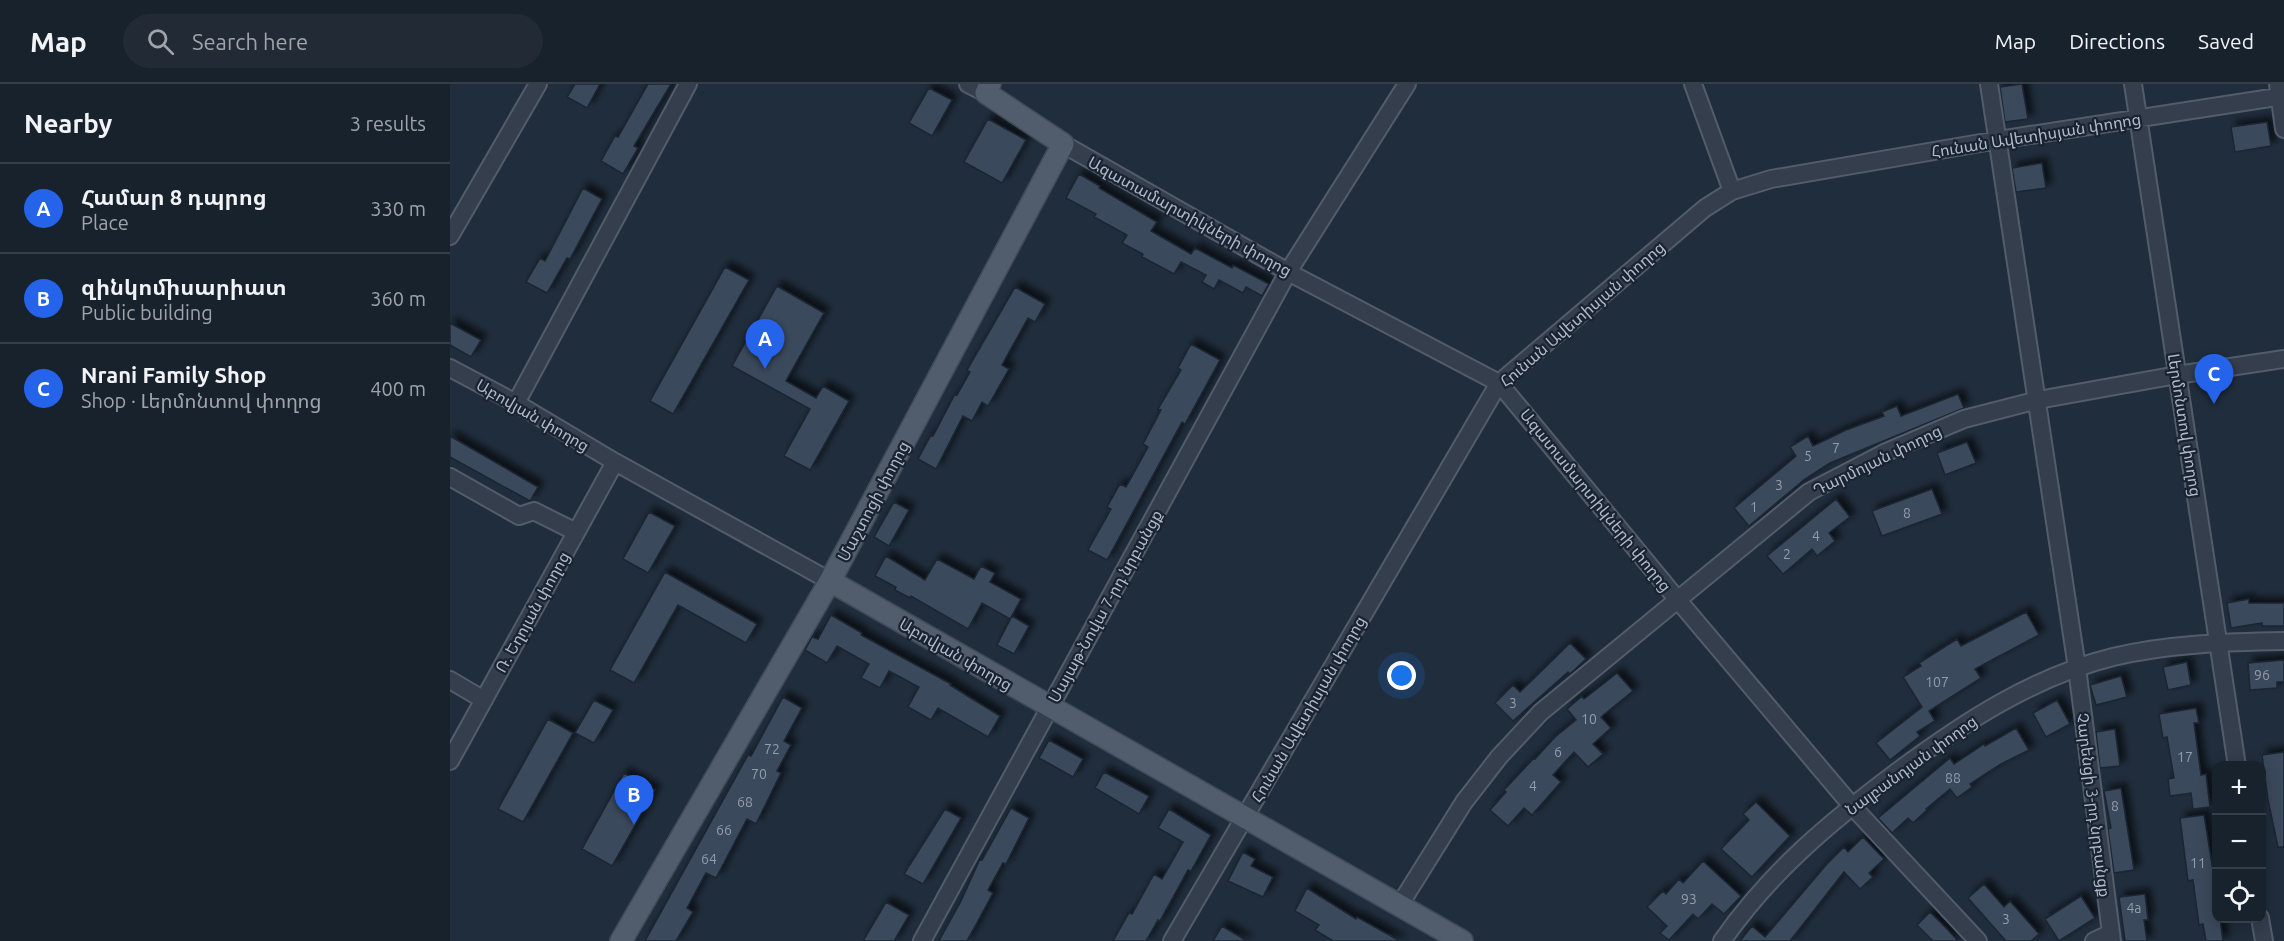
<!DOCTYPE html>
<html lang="en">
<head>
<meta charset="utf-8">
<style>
  body { margin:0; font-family:Ubuntu,"Noto Sans Armenian",sans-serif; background:#212a35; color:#f1f3f6 }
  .controls { position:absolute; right:18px; bottom:18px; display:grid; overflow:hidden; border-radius:12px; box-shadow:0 3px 15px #0003 }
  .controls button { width:54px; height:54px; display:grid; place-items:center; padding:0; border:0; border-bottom:2px solid #363f49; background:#18222d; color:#f1f3f6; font:30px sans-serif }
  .you { position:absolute; left:952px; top:592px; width:21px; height:21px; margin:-15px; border:4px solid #fff; border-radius:50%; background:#1a73e8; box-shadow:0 0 0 9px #1a73e833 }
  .badge { display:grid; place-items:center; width:39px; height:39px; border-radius:50%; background:#2563eb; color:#fff; font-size:20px; font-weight:700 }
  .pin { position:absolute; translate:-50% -50px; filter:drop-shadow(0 2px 3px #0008) }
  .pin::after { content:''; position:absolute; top:32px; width:21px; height:18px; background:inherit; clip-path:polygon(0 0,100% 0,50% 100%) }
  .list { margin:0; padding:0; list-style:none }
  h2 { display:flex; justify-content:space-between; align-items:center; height:78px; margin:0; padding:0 24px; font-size:26px }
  h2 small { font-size:20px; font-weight:400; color:#9fa4aa }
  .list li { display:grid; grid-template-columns:39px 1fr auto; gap:18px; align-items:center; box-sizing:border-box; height:90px; padding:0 24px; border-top:2px solid #363f49 }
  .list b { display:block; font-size:22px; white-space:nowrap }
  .list p { margin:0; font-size:20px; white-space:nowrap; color:#9fa4aa }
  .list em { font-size:20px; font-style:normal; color:#9fa4aa }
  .icon { flex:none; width:33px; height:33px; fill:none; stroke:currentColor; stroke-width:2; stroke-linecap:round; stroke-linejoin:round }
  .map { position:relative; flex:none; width:1834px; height:857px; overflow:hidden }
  header { display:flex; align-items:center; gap:36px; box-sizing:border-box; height:84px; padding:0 30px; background:#18222d; border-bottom:2px solid #363f49 }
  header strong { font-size:28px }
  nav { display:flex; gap:33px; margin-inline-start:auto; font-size:21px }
  .search { width:420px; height:54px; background:#212a35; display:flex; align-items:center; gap:15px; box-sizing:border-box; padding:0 21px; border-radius:33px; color:#9fa4aa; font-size:22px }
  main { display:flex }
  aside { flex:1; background:#18222d }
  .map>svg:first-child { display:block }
  .building { fill:#3b4a5c; stroke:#1b2533; stroke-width:1.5; filter:url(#shadow) }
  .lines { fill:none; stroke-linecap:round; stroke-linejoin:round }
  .minor-casing { stroke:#525c6a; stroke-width:20 }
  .major-casing { stroke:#404a58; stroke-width:24 }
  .minor { stroke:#343e4c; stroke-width:16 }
  .major { stroke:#515d6c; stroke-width:21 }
  .labels { text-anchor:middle; stroke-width:4.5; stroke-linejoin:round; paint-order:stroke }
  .number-label { font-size:14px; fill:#929dad }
  .street-label { font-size:16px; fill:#afb9c8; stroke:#192331 }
</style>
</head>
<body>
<header>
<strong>Map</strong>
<div class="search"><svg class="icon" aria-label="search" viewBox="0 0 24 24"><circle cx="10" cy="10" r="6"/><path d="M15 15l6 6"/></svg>Search here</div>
<nav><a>Map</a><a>Directions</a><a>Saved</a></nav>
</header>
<main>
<aside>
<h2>Nearby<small>3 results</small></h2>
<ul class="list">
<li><span class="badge">A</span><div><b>Համար 8 դպրոց</b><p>Place</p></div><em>330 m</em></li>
<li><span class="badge">B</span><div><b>զինկոմիսարիատ</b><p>Public building</p></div><em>360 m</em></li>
<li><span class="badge">C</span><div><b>Nrani Family Shop</b><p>Shop · Լերմոնտով փողոց</p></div><em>400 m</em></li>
</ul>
</aside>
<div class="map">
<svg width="1834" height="857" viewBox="0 0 1834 857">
  <defs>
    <filter id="shadow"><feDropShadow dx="5.5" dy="-5.5" stdDeviation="3" flood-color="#0009"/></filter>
  </defs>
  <rect width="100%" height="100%" fill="#202d3c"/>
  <path class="building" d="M125 0H150L137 24 117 13Z
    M198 0H221L184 62 188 64 173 90 151 77 165 52 168 53Z
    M1572 0 1578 35 1555 38 1550 3Z
    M479 4 502 16 482 52 459 39Z
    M538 35 576 56 552 99 514 78Z
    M1817 38 1821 62 1785 68 1781 43Z
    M1592 79 1596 104 1566 108 1562 84Z
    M629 90 650 102 649 104 707 138 701 147 741 170 745 164 782 184 783 181 819 200 812 212 796 203 793 209 769 196 764 205 752 198 756 191 731 178 724 190 692 173 693 170 672 159 677 151 644 133 646 130 616 114Z
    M133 104 152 115 120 175 117 174 97 209 76 198 90 174 95 177Z
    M275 183 299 196 223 330 200 317Z
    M327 202 374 229 336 297 366 314 373 302 399 317 360 386 334 372 360 325 282 282Z
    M565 203 595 220 585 238 578 234 552 281 559 285 538 322 532 318 522 337 513 332 486 385 468 375 481 351 483 352 505 310 507 311 520 288 517 286Z
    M0 239 31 256 21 273 0 261Z
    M741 260 770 276 735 340 732 338 657 476 638 466 661 425 657 423 670 400 676 403 698 363 693 360 711 326 708 325 731 286 728 284Z
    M1508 310 1514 324 1380 379 1355 395 1299 442 1284 424 1346 372 1340 363 1358 352 1363 362 1396 346 1434 332 1432 328 1447 322 1451 332Z
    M0 352 88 403 80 417 0 373Z
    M1517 358 1526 379 1495 391 1487 369Z
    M1482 405 1492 430 1432 452 1422 427Z
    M1386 415 1400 433 1379 449 1385 457 1367 472 1362 465 1333 490 1317 472Z
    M444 418 459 426 439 462 424 453Z
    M199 428 225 442 198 489 173 475Z
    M436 472 475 496 487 475 524 495 531 482 545 489 540 498 571 515 560 535 532 519 518 545 461 512 460 514 445 506 446 503 425 492Z
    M215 488 307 540 296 559 228 521 184 599 160 586Z
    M1799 515V519H1834V542H1812V539L1781 544 1777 519Z
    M1576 528 1589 551 1525 585 1531 594 1479 627 1485 637 1467 648 1470 652 1440 676 1426 659 1472 623 1453 593 1471 582 1469 579 1507 555 1511 562Z
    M381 531 412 549 411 551 501 600 500 601 550 632 538 653 488 624 481 636 458 623 469 603 439 587 430 604 411 594 419 580 387 562 377 579 355 566 362 553 368 555Z
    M562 532 579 542 564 570 547 561Z
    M1120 559 1136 575 1120 590 1118 588 1063 637 1045 619 1063 601 1070 608Z
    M1834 576V598H1827V604L1800 606 1798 579Z
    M1737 578 1741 601 1718 606 1713 583Z
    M1167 589 1183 607 1151 633 1161 644 1143 660 1153 670 1138 683 1124 668 1103 691 1111 698 1082 731 1074 724 1058 742 1040 726 1056 708 1054 706 1084 674 1085 675 1105 653 1126 636 1117 625 1132 612 1134 615Z
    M1671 592 1677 613 1646 621 1640 601Z
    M333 613 352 624 334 657 341 661 327 687 331 689 306 740 297 735 266 794 256 789 237 824 243 828 226 857H195L298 671 301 672Z
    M144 616 163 626 144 659 125 649Z
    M1607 616 1620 640 1596 653 1583 629Z
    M1746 624 1749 639H1744L1751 691 1756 690 1760 723 1743 725 1741 709 1720 712 1718 695 1724 694 1717 653 1713 654 1709 630Z
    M98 635 123 649 73 738 48 725Z
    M1566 644 1579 666 1551 680 1520 700 1522 703 1507 714 1500 705 1476 725 1477 726 1463 739 1458 734 1442 749 1428 734 1500 674 1504 680 1534 660 1535 662Z
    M1665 645 1670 682 1650 684 1646 648Z
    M599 656 633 675 623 693 589 674Z
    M1834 668V763H1828L1818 716 1812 671Z
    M654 688 699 712 689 730 645 704Z
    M174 689 205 706 162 782 132 765Z
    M1671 704 1684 786 1664 789 1658 745 1661 744 1654 707Z
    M1306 718 1340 752 1302 793 1271 765 1299 736 1293 730Z
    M561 724 579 734 556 780 553 779 538 806 543 809 529 835 517 857H489L511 817 530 775 532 776Z
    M495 725 511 734 473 800 454 790Z
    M719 725 761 751 741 787 738 786 710 837 708 836 696 857H663L679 829 682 830 704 790 712 795 733 758 708 744Z
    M1754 731 1767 811V834H1770L1773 857H1756L1753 840 1749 841 1743 796 1738 797 1730 734Z
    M1413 753 1434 775 1419 789 1423 793 1410 805 1394 788 1340 857H1290L1302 842 1315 853 1376 781 1394 763 1398 768Z
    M793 768 805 775 801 782 823 793 813 813 778 797Z
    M1253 777 1291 812 1274 830 1262 820 1248 835 1243 830 1219 856 1210 849 1217 842 1197 823 1213 807 1216 810 1229 795 1233 799Z
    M1534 800 1554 823 1560 817 1589 850 1581 857H1556L1518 814Z
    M857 804 906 835 907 833 950 857H883L865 846 869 841 845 827Z
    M1695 810 1698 836H1694L1697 857H1675L1669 813Z
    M1631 812 1645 834 1609 857 1595 835Z
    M436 818 459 831 444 857H413Z
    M1480 828 1498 846 1508 857H1483L1467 841Z
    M772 842 797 857H763Z"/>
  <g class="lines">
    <defs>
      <path id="minor" d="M518 0 536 9
        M1243 0 1282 107
        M1539 0 1627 584 1662 857
        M1683 0 1787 682
        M1828 0 1834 45
        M613 60 838 188 1049 299 1227 515 1402 722 1528 857
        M0 152 88 0
        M0 284 66 319 165 378 380 497
        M66 319 238 0
        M0 393 69 432 84 427 126 448
        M0 596 34 616
        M0 677 165 378
        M949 822 1014 718 1049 673 1091 628 1359 408 1434 369 1514 335 1588 316 1727 291 1834 275
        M1810 834 1814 857
        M472 857 838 188 957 0
        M722 857 1049 299 1255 124 1282 107 1321 95 1548 56 1834 12
        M1272 857C1321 787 1380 738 1448 687 1513 639 1582 593 1663 573 1718 560 1777 558 1834 557
        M1644 857 1661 849"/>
      <path id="major" d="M380 497 1012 857
        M171 857 380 497 613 60 536 9 540 0"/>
    </defs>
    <use href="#minor" class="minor-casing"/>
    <use href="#major" class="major-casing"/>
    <use href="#minor" class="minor"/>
    <use href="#major" class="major"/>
  </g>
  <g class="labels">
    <g class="number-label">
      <text x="1386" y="369">7</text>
      <text x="1358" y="377">5</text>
      <text x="1329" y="406">3</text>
      <text x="1304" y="428">1</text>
      <text x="1457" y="434">8</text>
      <text x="1366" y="457">4</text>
      <text x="1337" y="475">2</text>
      <text x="1812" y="596">96</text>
      <text x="1487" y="603">107</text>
      <text x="1063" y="624">3</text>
      <text x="1139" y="640">10</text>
      <text x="322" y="670">72</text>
      <text x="1108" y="673">6</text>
      <text x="1735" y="678">17</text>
      <text x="309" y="695">70</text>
      <text x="1503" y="699">88</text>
      <text x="1083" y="707">4</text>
      <text x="295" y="723">68</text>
      <text x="1665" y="727">8</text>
      <text x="274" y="751">66</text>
      <text x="259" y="780">64</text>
      <text x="1748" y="784">11</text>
      <text x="1239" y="820">93</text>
      <text x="1684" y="829">4a</text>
      <text x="1556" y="840">3</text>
    </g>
    <g class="street-label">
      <text transform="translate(1586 51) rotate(-9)" y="6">Հունան Ավետիսյան փողոց</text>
      <text transform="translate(740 132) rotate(29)" y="6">Ազատամարտիկների փողոց</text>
      <text transform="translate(1132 230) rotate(-41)" y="6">Հունան Ավետիսյան փողոց</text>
      <text transform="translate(83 331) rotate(30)" y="6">Աբովյան փողոց</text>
      <text transform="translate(1735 341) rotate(81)" y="6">Լերմոնտով փողոց</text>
      <text transform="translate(1427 376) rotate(-26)" y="6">Դարմոյան փողոց</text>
      <text transform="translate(1146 416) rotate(51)" y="6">Ազատամարտիկների փողոց</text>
      <text transform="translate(423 417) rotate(-62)" y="6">Մաշտոցի փողոց</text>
      <text transform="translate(655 522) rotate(-61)" y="6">Սայաթ-Նովա 7-րդ նրբանցք</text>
      <text transform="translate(82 528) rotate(-61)" y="6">Ռ. Եղոյան փողոց</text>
      <text transform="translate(506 570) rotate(30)" y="6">Աբովյան փողոց</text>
      <text transform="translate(858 625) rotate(-60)" y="6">Հունան Ավետիսյան փողոց</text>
      <text transform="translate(1461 681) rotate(-36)" y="6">Նալբանդյան փողոց</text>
      <text transform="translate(1644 721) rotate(83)" y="6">Չարենցի 3-րդ նրբանցք</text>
    </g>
  </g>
</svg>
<div class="controls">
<button>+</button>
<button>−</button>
<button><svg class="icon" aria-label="locate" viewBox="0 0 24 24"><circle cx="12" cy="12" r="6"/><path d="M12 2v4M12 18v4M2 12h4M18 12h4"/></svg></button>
</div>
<div class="you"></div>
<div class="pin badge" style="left:315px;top:285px">A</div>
<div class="pin badge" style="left:184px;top:741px">B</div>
<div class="pin badge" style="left:1764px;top:320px">C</div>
</div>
</main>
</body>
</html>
